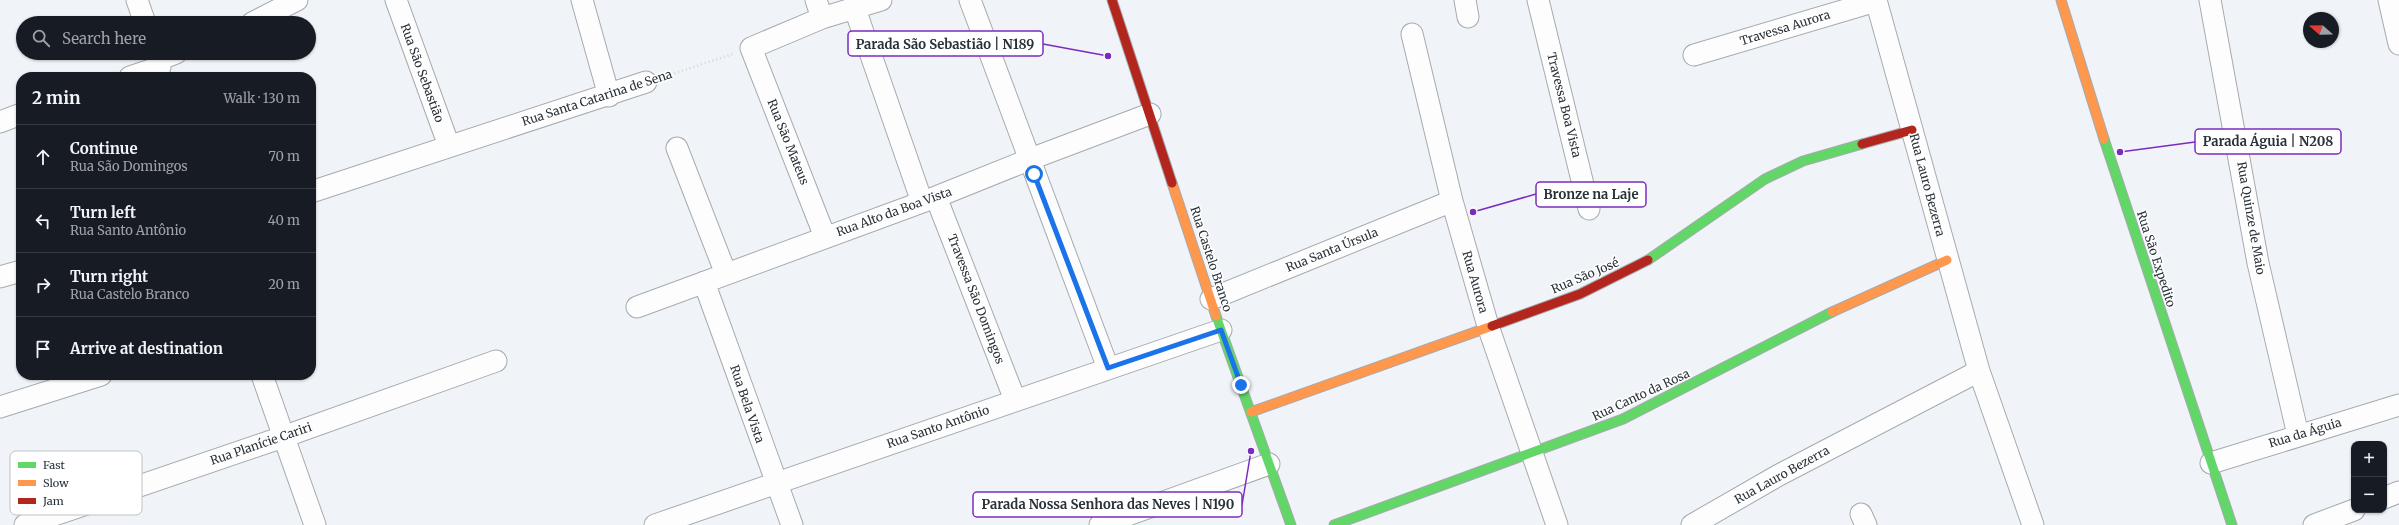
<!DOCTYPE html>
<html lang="en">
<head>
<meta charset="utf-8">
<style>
  body { margin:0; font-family:Merriweather,serif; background:#242831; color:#f1f3f6 }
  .controls { position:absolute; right:12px; bottom:12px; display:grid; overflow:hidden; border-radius:8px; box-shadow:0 1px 3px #0004 }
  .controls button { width:36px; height:36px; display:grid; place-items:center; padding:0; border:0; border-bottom:1px solid #363941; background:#171b24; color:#f1f3f6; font:20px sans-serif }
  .compass { position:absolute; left:2303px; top:12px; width:36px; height:36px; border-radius:50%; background:#171b24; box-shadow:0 1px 3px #0004; rotate:290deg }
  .stop { position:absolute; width:12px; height:12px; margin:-9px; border:3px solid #1a73e8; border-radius:50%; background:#fff }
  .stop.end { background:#1a73e8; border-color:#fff; box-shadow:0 1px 4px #0008 }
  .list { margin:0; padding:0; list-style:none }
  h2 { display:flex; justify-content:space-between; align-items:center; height:52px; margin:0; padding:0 16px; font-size:17px }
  h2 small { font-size:13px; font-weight:400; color:#9ea1a6 }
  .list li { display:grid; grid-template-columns:26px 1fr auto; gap:12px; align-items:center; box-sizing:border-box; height:64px; padding:0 16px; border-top:1px solid #363941 }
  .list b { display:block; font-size:15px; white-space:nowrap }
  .list p { margin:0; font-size:13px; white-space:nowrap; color:#9ea1a6 }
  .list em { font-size:13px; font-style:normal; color:#9ea1a6 }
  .icon { flex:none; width:22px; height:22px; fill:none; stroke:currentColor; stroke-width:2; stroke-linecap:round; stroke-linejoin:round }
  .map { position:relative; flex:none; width:2399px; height:525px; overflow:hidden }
  .search { position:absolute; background:#171b24; box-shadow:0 1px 3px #0004; left:16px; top:16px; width:300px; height:44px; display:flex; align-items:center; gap:10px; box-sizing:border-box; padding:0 14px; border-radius:22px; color:#9ea1a6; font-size:15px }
  .panel { position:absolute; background:#171b24; box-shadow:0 1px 3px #0004; left:16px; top:72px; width:300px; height:308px; border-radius:16px }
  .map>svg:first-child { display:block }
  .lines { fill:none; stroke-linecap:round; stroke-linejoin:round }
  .street-casing { stroke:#a5aaaf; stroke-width:23 }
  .fast-casing { stroke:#a5aaaf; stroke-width:11 }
  .slow-casing { stroke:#a5aaaf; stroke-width:11 }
  .jam-casing { stroke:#a5aaaf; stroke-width:11 }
  .path { stroke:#d2d4d7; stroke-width:2.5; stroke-dasharray:1 3; stroke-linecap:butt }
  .street { stroke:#fdfdfe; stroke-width:21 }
  .fast { stroke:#63d668; stroke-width:9 }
  .slow { stroke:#ff974d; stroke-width:9 }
  .jam { stroke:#b3261e; stroke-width:9 }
  .route { stroke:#1a73e8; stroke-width:5 }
  .labels { text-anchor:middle; stroke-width:3; stroke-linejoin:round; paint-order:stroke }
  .street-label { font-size:12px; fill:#2a3239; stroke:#fff }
  .key { fill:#fff; stroke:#bfc2c4; stroke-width:1 }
  .key-label { font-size:11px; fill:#2a3239 }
  .leader { fill:none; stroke:#7b2cbf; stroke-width:1.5 }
  .callout-dot { fill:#7b2cbf; stroke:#fff; stroke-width:1.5 }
  .callout { fill:#fff; stroke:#7b2cbf; stroke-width:1.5 }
  .callout-label { font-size:13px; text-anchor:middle; font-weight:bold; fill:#2a3239 }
</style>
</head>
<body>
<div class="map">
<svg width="2399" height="525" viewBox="0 0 2399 525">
  <rect width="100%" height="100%" fill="#f0f4f8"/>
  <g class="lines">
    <defs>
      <path id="street" d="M137 0 145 23
        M396 0 449 146
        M582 0 609 96
        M816 0 822 18
        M970 0 1108 368
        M1465 0 1468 17
        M1538 0 1589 209
        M1876 0 1979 371 2033 525
        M2210 0 2258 263 2298 435
        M2389 0 2399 44
        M855 9 922 202
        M252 23 297 0
        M1412 34 1452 201 1488 326 1557 525
        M1694 55 1876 1
        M158 60 176 53
        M130 77 160 67
        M0 122 21 114
        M677 148 726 274
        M311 192 646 82
        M936 197 1015 400
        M825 237 751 48 822 18 881 0
        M0 277 21 271
        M704 282 792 525
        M1211 299 1452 201
        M637 307 936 197 1028 160 1150 114
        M262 375 315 525
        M0 407 101 375
        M2211 463 2399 405
        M2384 498 2399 492
        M1861 514 1866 525
        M25 525 283 437 496 361
        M655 525 1221 330
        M1100 525 1269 464
        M1692 525 1779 475 1979 371
        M2314 525 2354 510"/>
      <path id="fast" d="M2104 139 2232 525
        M1648 260 1765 179 1803 161 1862 144
        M1216 316 1291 525
        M1334 525 1623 419 1832 312"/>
      <path id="slow" d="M2061 0 2104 139
        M1172 183 1216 316
        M1832 312 1947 260
        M1251 412 1492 326"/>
      <path id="jam" d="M1112 0 1172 183
        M1862 144 1912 130
        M1492 326 1580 294 1648 260"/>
    </defs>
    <use href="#street" class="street-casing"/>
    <use href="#fast" class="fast-casing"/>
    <use href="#slow" class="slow-casing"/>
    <use href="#jam" class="jam-casing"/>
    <path class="path" d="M663 77 733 54"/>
    <use href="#street" class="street"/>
    <use href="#fast" class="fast"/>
    <use href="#slow" class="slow"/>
    <use href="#jam" class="jam"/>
  </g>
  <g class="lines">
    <path class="route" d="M1034 174 1108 368 1221 330 1241 385"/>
  </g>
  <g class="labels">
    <g class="street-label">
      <text transform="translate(1785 28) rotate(-17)" y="4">Travessa Aurora</text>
      <text transform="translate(422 73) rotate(70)" y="4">Rua São Sebastião</text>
      <text transform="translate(597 98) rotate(-18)" y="4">Rua Santa Catarina de Sena</text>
      <text transform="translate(1564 105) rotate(76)" y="4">Travessa Boa Vista</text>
      <text transform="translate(788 142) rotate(68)" y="4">Rua São Mateus</text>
      <text transform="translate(1927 185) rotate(75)" y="4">Rua Lauro Bezerra</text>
      <text transform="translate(894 212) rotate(-20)" y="4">Rua Alto da Boa Vista</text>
      <text transform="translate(2251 218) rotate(80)" y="4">Rua Quinze de Maio</text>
      <text transform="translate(1332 250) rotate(-22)" y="4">Rua Santa Úrsula</text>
      <text transform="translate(1211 259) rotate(72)" y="4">Rua Castelo Branco</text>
      <text transform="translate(2156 259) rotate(72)" y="4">Rua São Expedito</text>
      <text transform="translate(1585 276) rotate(-23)" y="4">Rua São José</text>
      <text transform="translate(1475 282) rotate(74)" y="4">Rua Aurora</text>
      <text transform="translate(976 299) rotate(69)" y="4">Travessa São Domingos</text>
      <text transform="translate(1641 395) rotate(-25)" y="4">Rua Canto da Rosa</text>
      <text transform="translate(747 404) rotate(71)" y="4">Rua Bela Vista</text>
      <text transform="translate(938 427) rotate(-19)" y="4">Rua Santo Antônio</text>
      <text transform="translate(2305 433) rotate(-17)" y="4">Rua da Águia</text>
      <text transform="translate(261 444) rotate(-19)" y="4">Rua Planície Cariri</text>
      <text transform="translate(1782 475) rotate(-29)" y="4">Rua Lauro Bezerra</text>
    </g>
  </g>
  <rect x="10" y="451" width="132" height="64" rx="6" class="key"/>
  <rect x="18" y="462" width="18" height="6" fill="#63d668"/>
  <rect x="18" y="480" width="18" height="6" fill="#ff974d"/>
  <rect x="18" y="498" width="18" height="6" fill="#b3261e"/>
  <g class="key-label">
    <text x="43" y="469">Fast</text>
    <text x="43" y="487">Slow</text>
    <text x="43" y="505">Jam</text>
  </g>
  <path class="leader" d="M1108 56L1043 44M2120 152L2195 142M1473 212L1536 194M1251 451L1242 505"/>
  <g class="callout-dot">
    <circle cx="1108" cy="56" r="4"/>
    <circle cx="2120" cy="152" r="4"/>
    <circle cx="1473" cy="212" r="4"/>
    <circle cx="1251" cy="451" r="4"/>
  </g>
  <g class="callout">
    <rect x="848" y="31" width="195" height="25" rx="4"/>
    <rect x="2195" y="129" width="146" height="25" rx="4"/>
    <rect x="1536" y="182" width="110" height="25" rx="4"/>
    <rect x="973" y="492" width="269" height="25" rx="4"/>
  </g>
  <g class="callout-label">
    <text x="945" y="49">Parada São Sebastião | N189</text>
    <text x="2268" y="146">Parada Águia | N208</text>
    <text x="1591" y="199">Bronze na Laje</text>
    <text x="1108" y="509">Parada Nossa Senhora das Neves | N190</text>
  </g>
</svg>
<div class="controls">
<button>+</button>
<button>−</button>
</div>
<svg class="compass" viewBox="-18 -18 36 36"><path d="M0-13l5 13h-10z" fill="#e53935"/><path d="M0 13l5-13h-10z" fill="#9ea1a6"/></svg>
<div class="stop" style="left:1034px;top:174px"></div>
<div class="stop end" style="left:1241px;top:385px"></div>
<div class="search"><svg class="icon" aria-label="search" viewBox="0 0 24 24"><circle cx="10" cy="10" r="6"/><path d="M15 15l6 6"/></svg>Search here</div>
<section class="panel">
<h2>2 min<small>Walk · 130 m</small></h2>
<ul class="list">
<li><svg class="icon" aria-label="ahead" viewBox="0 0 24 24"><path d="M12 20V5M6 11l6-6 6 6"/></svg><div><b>Continue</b><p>Rua São Domingos</p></div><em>70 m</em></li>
<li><svg class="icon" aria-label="left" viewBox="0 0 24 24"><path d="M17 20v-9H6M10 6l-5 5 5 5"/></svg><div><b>Turn left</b><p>Rua Santo Antônio</p></div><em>40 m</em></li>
<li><svg class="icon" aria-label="right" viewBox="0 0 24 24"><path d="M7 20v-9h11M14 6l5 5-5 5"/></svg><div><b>Turn right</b><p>Rua Castelo Branco</p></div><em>20 m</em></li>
<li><svg class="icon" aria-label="arrive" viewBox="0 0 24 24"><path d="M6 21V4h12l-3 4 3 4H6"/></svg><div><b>Arrive at destination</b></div></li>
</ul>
</section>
</div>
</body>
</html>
